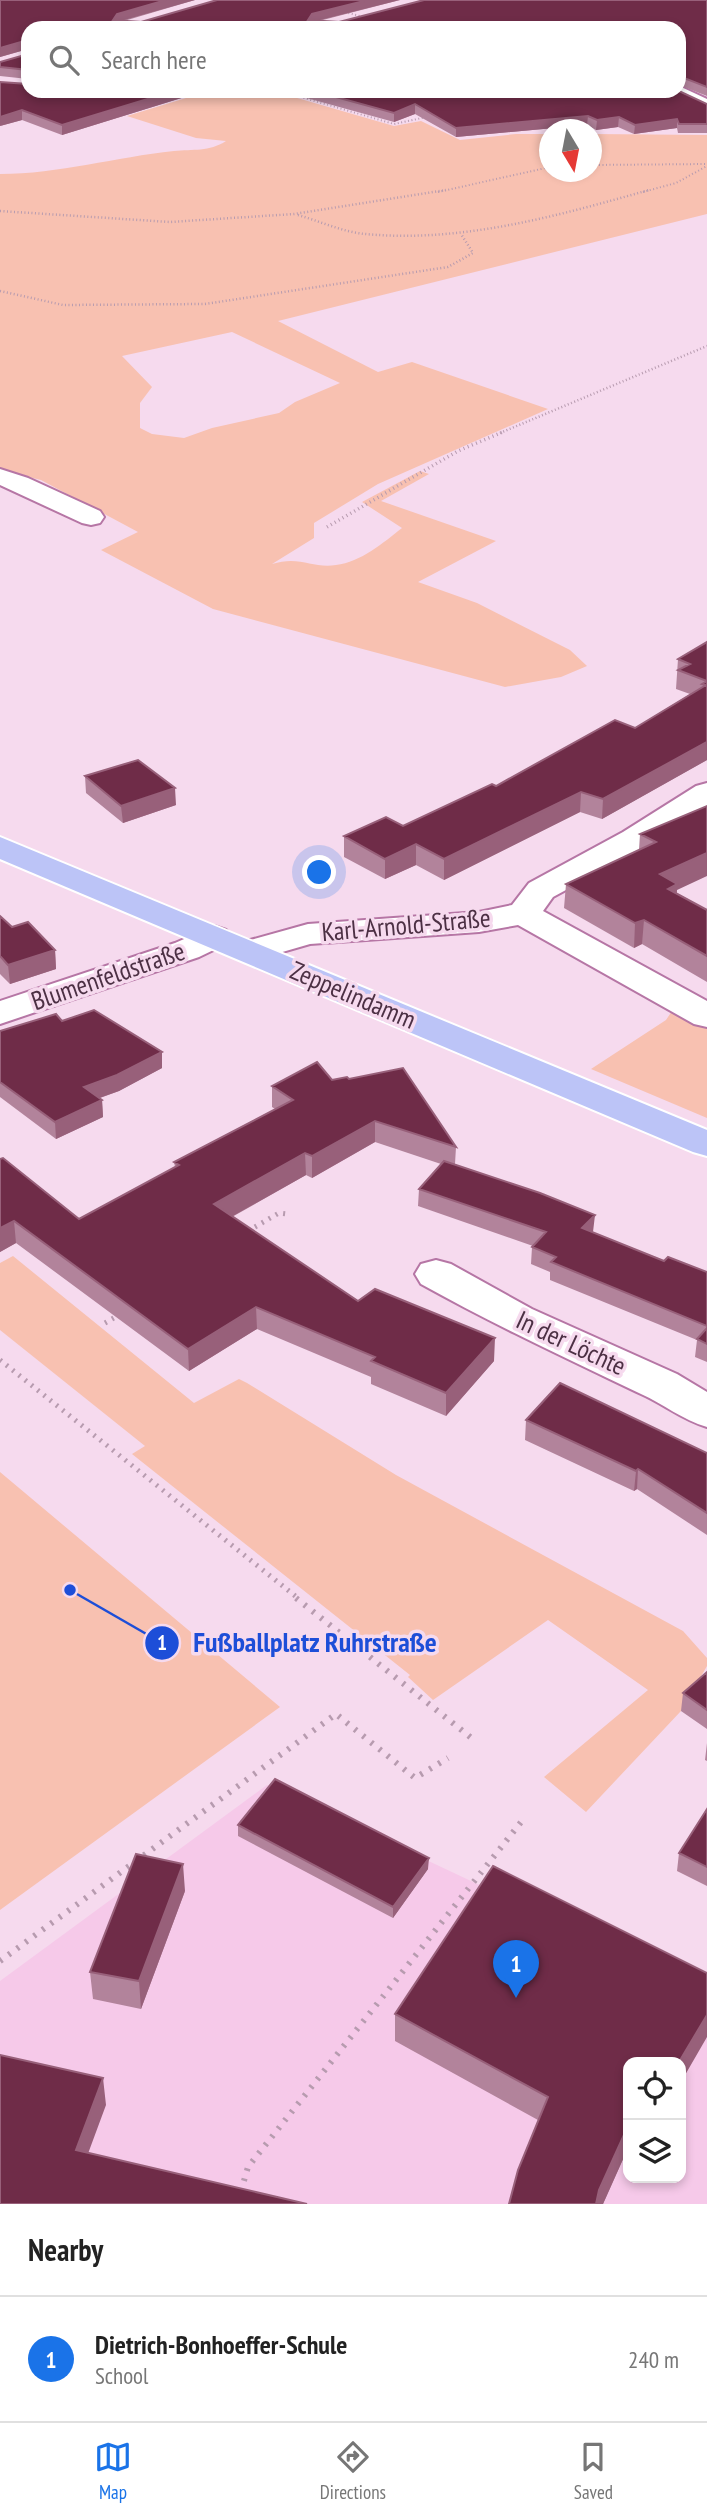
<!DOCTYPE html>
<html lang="en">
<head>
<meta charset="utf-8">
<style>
  body { margin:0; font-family:"PT Sans Narrow",sans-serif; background:#f2f2f2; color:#222 }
  .controls { position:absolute; right:21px; bottom:21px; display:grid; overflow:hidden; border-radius:14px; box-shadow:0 4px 10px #0003 }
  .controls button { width:63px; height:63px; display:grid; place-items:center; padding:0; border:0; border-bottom:2px solid #e0e0e0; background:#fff; color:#222; font:35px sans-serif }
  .compass { position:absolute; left:539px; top:119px; width:63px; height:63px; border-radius:50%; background:#fff; box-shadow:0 4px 10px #0003; rotate:170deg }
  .you { position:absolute; left:320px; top:873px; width:24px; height:24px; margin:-18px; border:5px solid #fff; border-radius:50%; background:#1a73e8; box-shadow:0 0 0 10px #1a73e833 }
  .badge { display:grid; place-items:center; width:46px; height:46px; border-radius:50%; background:#1a73e8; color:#fff; font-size:23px; font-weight:700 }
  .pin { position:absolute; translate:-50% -58px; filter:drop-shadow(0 2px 4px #0008) }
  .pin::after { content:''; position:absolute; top:37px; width:24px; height:21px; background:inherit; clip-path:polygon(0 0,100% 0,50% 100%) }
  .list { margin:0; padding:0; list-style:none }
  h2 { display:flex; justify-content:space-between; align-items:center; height:91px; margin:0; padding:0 28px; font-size:30px }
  h2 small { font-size:23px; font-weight:400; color:#767676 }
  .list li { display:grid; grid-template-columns:46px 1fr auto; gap:21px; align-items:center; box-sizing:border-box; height:126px; padding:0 28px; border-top:2px solid #e0e0e0 }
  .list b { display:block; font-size:26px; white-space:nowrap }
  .list p { margin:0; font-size:23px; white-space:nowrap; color:#767676 }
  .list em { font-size:23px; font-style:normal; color:#767676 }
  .icon { flex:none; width:38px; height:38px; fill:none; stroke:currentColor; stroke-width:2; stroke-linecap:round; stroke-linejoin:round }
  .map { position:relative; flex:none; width:707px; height:2204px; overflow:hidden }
  .search { position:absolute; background:#fff; box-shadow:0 4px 10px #0003; left:21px; right:21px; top:21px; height:77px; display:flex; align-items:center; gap:18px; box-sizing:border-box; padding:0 24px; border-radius:21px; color:#767676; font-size:26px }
  .sheet { height:217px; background:#fff }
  nav { display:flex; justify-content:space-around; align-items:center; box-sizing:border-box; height:98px; border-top:2px solid #e0e0e0; background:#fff; font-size:19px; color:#767676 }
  nav a { display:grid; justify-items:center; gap:4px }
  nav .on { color:#1a73e8 }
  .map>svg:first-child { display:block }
  .built { fill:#f6c9e9; fill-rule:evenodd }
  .green { fill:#f8c1b1; fill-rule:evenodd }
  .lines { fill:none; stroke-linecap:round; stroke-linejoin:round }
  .minor-casing { stroke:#b676a5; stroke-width:4 }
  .major-casing { stroke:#fff; stroke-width:4 }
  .path-far4 { stroke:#b79baf; stroke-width:2; stroke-dasharray:1 2.5; stroke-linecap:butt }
  .path-far3 { stroke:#b79baf; stroke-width:2.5; stroke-dasharray:1 2.5; stroke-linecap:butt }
  .path-far2 { stroke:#b79baf; stroke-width:3.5; stroke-dasharray:1 3.5; stroke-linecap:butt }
  .path-far1 { stroke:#b79baf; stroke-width:5; stroke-dasharray:2 6; stroke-linecap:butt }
  .path { stroke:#b79baf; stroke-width:6; stroke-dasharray:2.5 8; stroke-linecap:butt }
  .minor { fill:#fff; fill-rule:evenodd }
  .major { fill:#bcc4f7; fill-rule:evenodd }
  .wall { fill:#b2839b }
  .shaded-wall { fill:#98607a }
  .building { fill:#6f2c48; stroke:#98607a; stroke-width:2 }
  .labels { text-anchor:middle; stroke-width:7; stroke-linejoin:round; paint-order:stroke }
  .street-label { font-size:26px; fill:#4c3044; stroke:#f6daee }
  .leader { fill:none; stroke:#1d4ed8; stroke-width:2.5 }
  .callout-dot { fill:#1d4ed8; stroke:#f6daee; stroke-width:2.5 }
  .mark-label { font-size:21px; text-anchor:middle; font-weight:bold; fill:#fff }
  .callout-label { font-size:28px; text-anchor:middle; font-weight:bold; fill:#1d4ed8; stroke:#f6daee; stroke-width:7; stroke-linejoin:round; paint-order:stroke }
</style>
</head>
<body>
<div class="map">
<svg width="707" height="2204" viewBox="0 0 707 2204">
  <rect width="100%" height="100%" fill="#f6daee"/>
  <path class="built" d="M267 1785 488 1889 707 2000V2204H0V1981ZM628 2062H681V2178H628Z"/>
  <path class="green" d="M209 91H273L394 126 421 121 460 140 516 134H549L550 172H592V134L707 135V214L278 321 378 372 412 362 548 409 378 484 314 523V538L272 564C300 555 313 569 336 565 361 562 383 543 402 528L362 502 420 471 429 474 381 501 496 541 418 582 477 603 570 650 587 666 561 677 505 687 213 609 101 550 138 532 41 480 0 470V174C59 174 116 157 174 151 193 149 209 152 226 141L196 138 127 116ZM232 332 340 383 295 402 279 413 212 428 184 438 152 434 140 428V403L152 387 122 356Z
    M676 1005 707 1024V1118L591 1069 666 1020Z
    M13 1256 194 1403 239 1379 247 1383 396 1475 683 1631 707 1658V1666L681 1711 586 1812 544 1777 648 1690 548 1620 433 1700 408 1677 410 1675 132 1454 145 1446 0 1330V1263Z
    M0 1472 280 1707 0 1910Z"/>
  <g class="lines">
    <defs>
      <path id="minor" d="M679 86 707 99V113L673 95 670 91H679Z
        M0 469 28 478 100 511 104 517 100 523 91 525 82 523 0 485Z
        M707 783V807L647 846 553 897 543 911 707 1001V1027L694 1024 518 925 479 932 310 944 248 962 236 958 230 951 236 944 308 924 479 912 512 905 529 883 623 832 696 786Z
        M214 926 226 930 232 937 226 944 199 957 0 1024V1001L175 943Z
        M436 1260 451 1264 532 1309 677 1374 707 1392V1427C682 1420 664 1404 641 1394 566 1358 493 1324 421 1284L415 1274 421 1264Z"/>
      <path id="major" d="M0 837 707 1130V1156L693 1152 0 859Z"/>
    </defs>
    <use href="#minor" class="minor-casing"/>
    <use href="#major" class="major-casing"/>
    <path class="path-far4" d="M345 12 363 17
      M280 91 394 124 427 117
      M592 165 707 164
      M438 192 550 167
      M643 192 676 183 707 166"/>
    <path class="path-far3" d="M0 211 170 222 294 214 446 190
      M298 215C319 221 343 232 365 234 462 243 557 216 649 190
      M0 291 63 305 205 304 448 267 473 253 461 234
      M500 433 707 346"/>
    <path class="path-far2" d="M327 527 458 451 505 431"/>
    <path class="path-far1" d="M248 1231 279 1213 287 1214
      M105 1323 119 1315
      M0 1360 299 1599"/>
    <path class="path" d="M296 1598 474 1740
      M0 1961 336 1714 415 1778 448 1758
      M241 2191 248 2167 525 1817"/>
    <use href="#minor" class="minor"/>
    <use href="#major" class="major"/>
  </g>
  <path class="wall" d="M0 0H195L124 21 141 22 400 0 319 21 339 22 707 0V96L679 85V28H28V49L0 57Z
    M28 54V79L0 76V62Z
    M28 84 204 91 62 135 22 120 0 126Z
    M281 91H465L486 95 707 104V133H678L677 128 634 134 618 127 596 130 587 125 456 137 415 114 394 122Z
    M707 642V760L602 819 580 812 444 880 416 865 385 879 344 857V836L403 826 635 728 690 694 676 689 678 659Z
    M85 776 176 805 123 823 86 793Z
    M707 806 677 890V893L707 910V982L642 944 634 948 564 908 566 884 639 850 640 834Z
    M0 916 12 927 55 950 56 969 10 984 0 974Z
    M62 1021 162 1068 119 1091 100 1098 102 1100 103 1117 56 1139 0 1097V1031Z
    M349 1079 456 1147 455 1164 593 1233 664 1261 707 1272V1362L695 1357 697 1340 550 1280V1272L531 1264 532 1247 533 1246 418 1206 419 1189 441 1164 375 1142 312 1178 306 1175 232 1217 358 1301 494 1361 446 1416 371 1384V1377L257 1329 189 1371 16 1243 0 1252V1159L79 1219 175 1167 174 1162 275 1109 272 1107V1086Z
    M526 1420 707 1453V1535L637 1489 634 1491 525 1440Z
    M707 1672V1729L681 1711 683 1693Z
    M707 1743V1761L705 1760Z
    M707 1809V1886L677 1871 679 1853Z
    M238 1825 428 1869 393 1918 238 1836Z
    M185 1891 141 2009 93 1999 90 1972Z
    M395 2014 628 2062V2148L603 2204 538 2120 395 2041Z"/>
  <path class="shaded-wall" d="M166 0H195L117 22 113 20 117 14Z
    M368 0H400L312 22 308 20 312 14Z
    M28 40V49L0 57V48Z
    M174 91H204L62 135V125Z
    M415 104V114L394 122V113Z
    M22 110V120L0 126V117Z
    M588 116 587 125 456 137V128Z
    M619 117 618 127 596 130 597 120Z
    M677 119V128L634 134 635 125Z
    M707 742V760L602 819 603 799Z
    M175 788 176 805 123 823 121 806Z
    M581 792 580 812 444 880V859Z
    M416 844V865L385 879V859Z
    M707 853V876L677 890 675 908 660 874Z
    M644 920 642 944 634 948 635 923Z
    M55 950 56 969 10 984 8 965Z
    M162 1052V1068L119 1091 85 1103 84 1087Z
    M102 1100 103 1117 56 1139 55 1122Z
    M375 1121V1142L312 1178V1156Z
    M305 1153 306 1175 215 1226 214 1204Z
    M595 1215 593 1232 582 1228Z
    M14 1221 16 1243 0 1252V1228Z
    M256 1307 257 1329 189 1371 188 1349Z
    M495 1338 494 1361 446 1416V1393Z
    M638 1469 637 1489 634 1491 636 1471Z
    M429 1858 428 1869 393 1918V1907Z
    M183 1864 185 1891 141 2009 139 1981Z
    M707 2015V2037L681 2082V2062H679Z
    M103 2078 106 2105 79 2178 76 2150Z
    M628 2126V2148L603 2204H596L599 2190Z"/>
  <path class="building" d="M0 0H166L117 14 113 20 141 22 217 0H368L312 14 308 20 339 22 424 0H707V87L679 76V28H28V40L0 48Z
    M28 54V72V70L0 67V62Z
    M0 82 28 84V91H174L62 125 22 110 0 117Z
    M314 91H465L486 95 523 91H679L707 104V124H679L677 119 635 125 619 117 597 120 588 116 456 128 415 104 394 113Z
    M707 642V742L603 799 581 792 444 859 416 844 385 859 344 836 386 817 403 826 492 784 496 786 615 720 635 728 706 685 702 684 707 681 678 670 690 664 678 659Z
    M138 760 175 788 121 806 85 776Z
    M707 806V853L660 874 677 884 668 889 707 910V956L644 920 635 923 566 884 656 842 640 834Z
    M0 916 12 927 28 922 55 950 8 965 0 956Z
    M94 1010 162 1052 117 1075 84 1087 102 1100 55 1122 0 1082V1031L56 1014 62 1021Z
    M317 1062 332 1080 347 1077 349 1079 403 1068 456 1147 375 1121 312 1156 305 1153 214 1204 358 1301 375 1289 495 1338 446 1393 371 1361 375 1357 256 1307 188 1349 14 1221 0 1228V1159L3 1158 79 1219 179 1165 174 1162 293 1100 272 1086Z
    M444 1161 540 1193 595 1215 582 1228 664 1261 668 1257 707 1272V1326L551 1262 556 1257 532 1247 546 1232 419 1189Z
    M707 1328V1344L697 1339Z
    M560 1383 707 1453V1513L638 1469 636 1471 526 1420Z
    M707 1672V1710L683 1693Z
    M275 1779 429 1858 393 1907 238 1825Z
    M707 1809V1867L679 1853Z
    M136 1854 183 1864 139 1981 90 1972Z
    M493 1866 707 1973V2015L679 2062H628V2126L599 2190 596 2204H509L518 2170 548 2097 395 2014Z
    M0 2055 103 2078 76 2150 307 2204H0Z"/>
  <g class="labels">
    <g class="street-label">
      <text transform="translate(406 925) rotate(-5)" y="9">Karl-Arnold-Straße</text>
      <text transform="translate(108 976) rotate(-19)" y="9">Blumenfeldstraße</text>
      <text transform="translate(353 995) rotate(23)" y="9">Zeppelindamm</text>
      <text transform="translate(571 1343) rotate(25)" y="9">In der Löchte</text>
    </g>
  </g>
  <path class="leader" d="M70 1590L162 1643"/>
  <g class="callout-dot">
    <circle cx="70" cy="1590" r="7"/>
    <circle cx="162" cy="1643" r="18"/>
  </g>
  <g class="mark-label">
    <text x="162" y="1650">1</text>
  </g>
  <g class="callout-label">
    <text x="315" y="1652">Fußballplatz Ruhrstraße</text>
  </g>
</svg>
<div class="controls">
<button><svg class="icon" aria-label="locate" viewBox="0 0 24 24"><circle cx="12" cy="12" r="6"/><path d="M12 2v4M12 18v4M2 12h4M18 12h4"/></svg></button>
<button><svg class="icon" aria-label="layers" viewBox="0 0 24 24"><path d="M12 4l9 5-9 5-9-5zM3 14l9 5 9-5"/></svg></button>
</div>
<svg class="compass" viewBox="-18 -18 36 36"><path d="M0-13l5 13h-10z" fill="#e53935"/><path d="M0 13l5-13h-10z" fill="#767676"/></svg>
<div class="you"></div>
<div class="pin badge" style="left:516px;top:1998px">1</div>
<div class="search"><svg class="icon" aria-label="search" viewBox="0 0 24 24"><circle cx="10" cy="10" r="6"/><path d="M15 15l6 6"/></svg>Search here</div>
</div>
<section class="sheet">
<h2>Nearby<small></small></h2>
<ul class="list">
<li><span class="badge">1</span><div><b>Dietrich-Bonhoeffer-Schule</b><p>School</p></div><em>240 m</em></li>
</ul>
</section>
<nav>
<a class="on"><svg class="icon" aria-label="map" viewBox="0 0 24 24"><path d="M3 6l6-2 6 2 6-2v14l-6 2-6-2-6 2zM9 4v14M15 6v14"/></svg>Map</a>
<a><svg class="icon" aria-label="directions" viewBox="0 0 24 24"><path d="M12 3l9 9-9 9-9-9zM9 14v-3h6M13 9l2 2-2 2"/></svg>Directions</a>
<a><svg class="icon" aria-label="saved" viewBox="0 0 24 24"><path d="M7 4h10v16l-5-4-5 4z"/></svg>Saved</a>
</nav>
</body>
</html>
